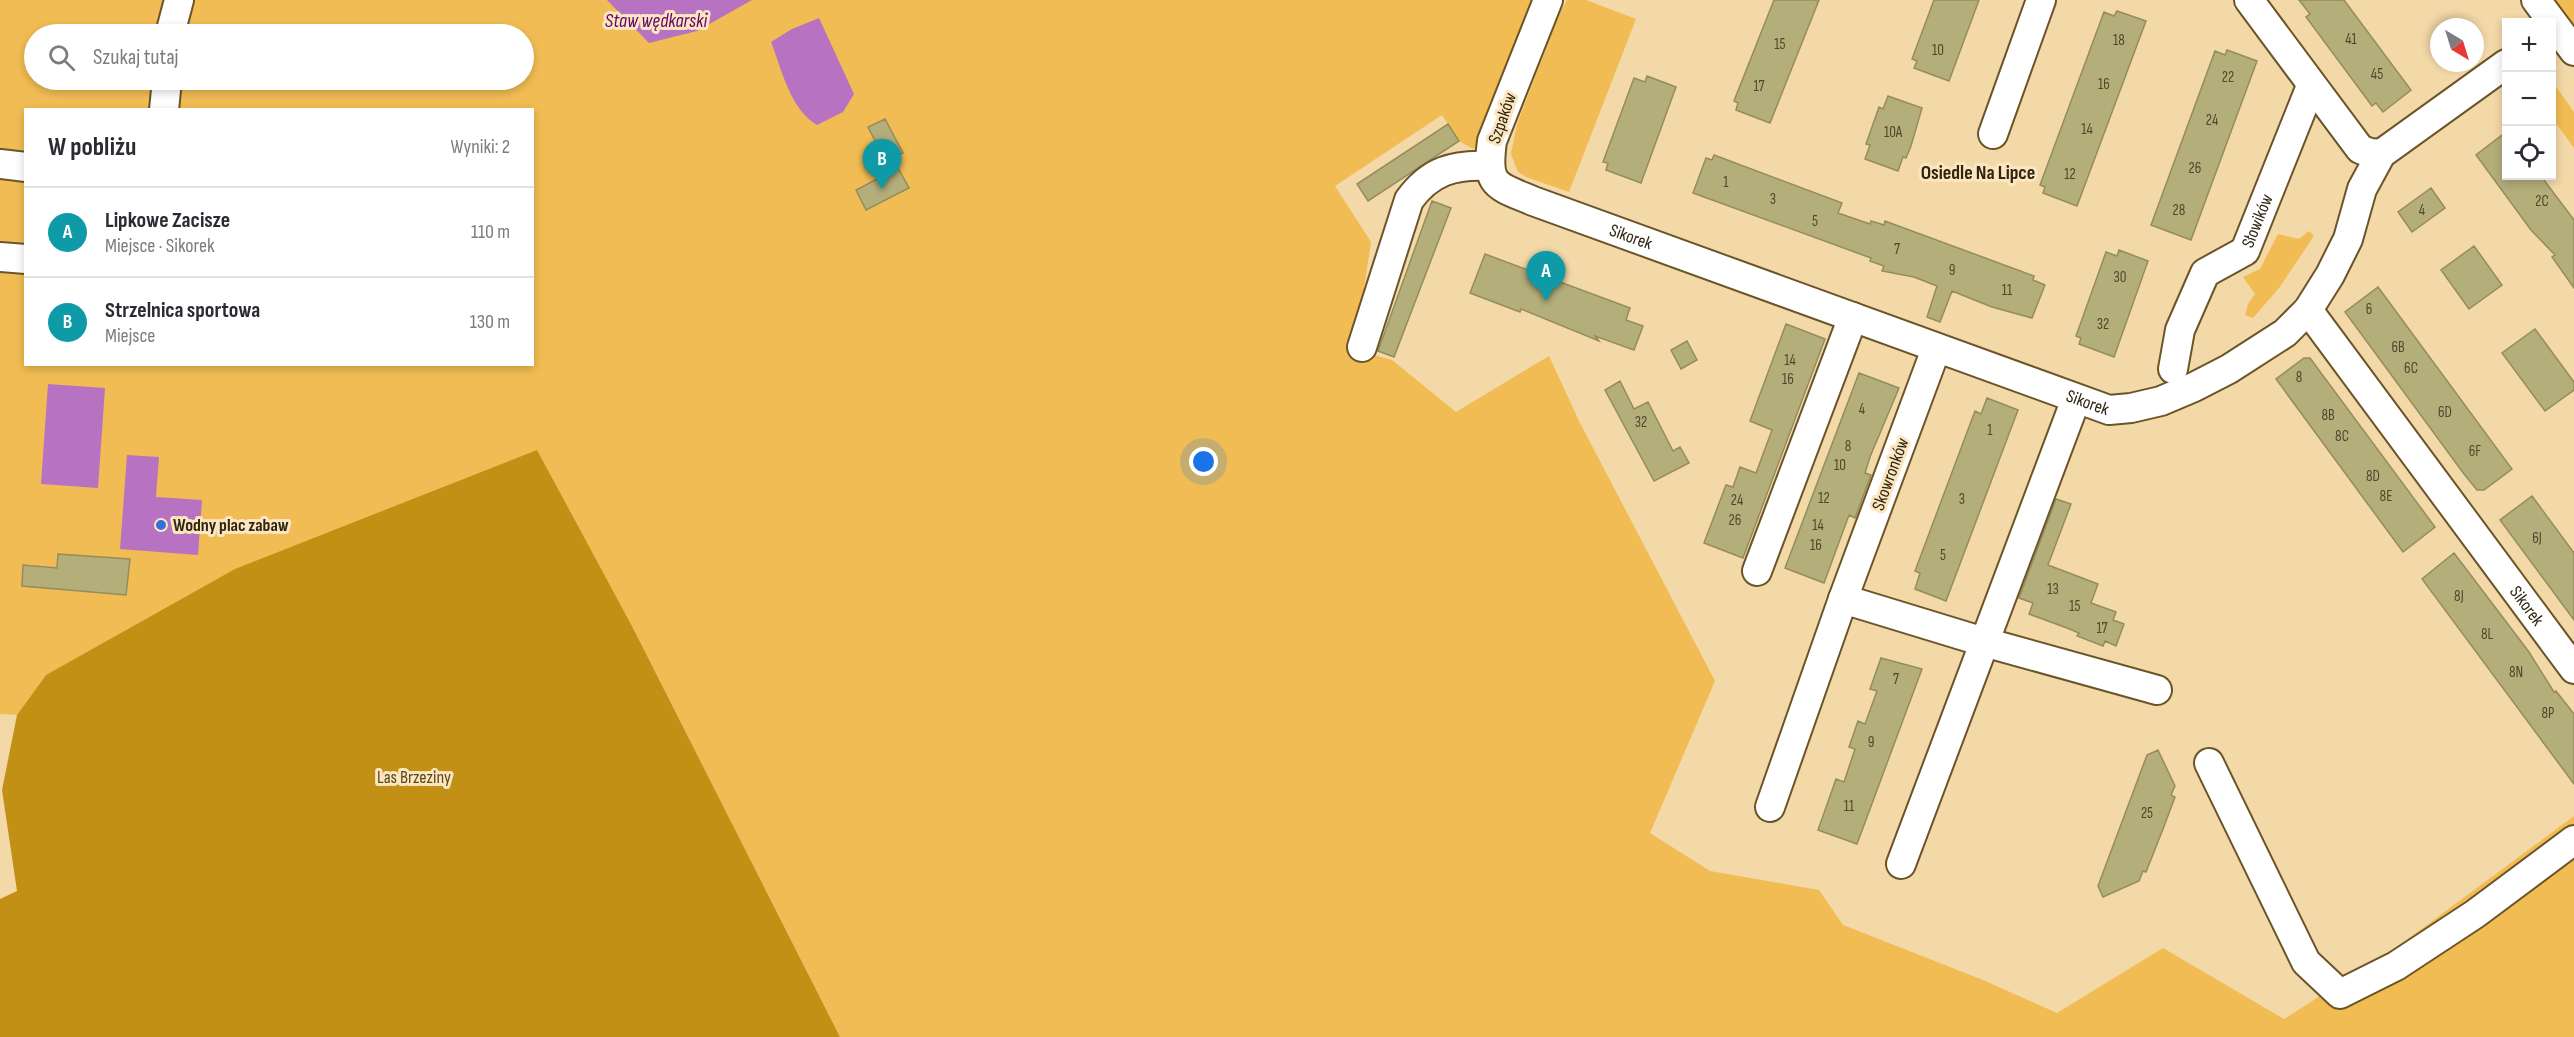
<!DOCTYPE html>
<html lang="pl">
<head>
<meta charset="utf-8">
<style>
  body { margin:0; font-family:"Sofia Sans Condensed",sans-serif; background:#f2f2f3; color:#2b2b33 }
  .controls { position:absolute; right:18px; top:18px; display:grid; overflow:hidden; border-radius:0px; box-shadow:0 3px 9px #0003 }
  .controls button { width:54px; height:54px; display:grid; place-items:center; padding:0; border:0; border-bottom:2px solid #e1e1e2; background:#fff; color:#2b2b33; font:30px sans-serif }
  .compass { position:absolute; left:2430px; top:18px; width:54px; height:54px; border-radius:50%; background:#fff; box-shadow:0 3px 9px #0003; rotate:142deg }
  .you { position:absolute; left:1204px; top:462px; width:21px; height:21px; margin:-15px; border:4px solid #fff; border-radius:50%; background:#1a73e8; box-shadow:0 0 0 9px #1a73e833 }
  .badge { display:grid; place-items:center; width:39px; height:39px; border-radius:50%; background:#366edc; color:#fff; font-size:20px; font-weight:700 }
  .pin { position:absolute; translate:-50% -50px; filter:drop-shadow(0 2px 3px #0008) }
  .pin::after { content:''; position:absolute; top:32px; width:21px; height:18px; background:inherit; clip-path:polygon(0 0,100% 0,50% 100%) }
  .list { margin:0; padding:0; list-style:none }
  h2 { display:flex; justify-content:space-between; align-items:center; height:78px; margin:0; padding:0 24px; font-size:26px }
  h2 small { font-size:20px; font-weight:400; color:#7c7c81 }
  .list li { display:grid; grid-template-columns:39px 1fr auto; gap:18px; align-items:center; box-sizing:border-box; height:90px; padding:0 24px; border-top:2px solid #e1e1e2 }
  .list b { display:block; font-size:22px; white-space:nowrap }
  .list p { margin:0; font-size:20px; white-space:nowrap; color:#7c7c81 }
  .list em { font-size:20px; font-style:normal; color:#7c7c81 }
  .icon { flex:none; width:33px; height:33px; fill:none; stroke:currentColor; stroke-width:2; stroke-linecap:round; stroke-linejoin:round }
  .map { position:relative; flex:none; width:2574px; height:1037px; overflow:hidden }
  .search { position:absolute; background:#fff; box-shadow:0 3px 9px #0003; left:24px; top:24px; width:510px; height:66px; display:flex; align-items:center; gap:15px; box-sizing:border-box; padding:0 21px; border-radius:33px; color:#7c7c81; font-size:22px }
  .panel { position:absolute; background:#fff; box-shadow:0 3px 9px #0003; left:24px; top:108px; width:510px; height:258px; border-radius:0px }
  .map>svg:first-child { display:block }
  .green { fill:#f1bc53; fill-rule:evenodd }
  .forest { fill:#c39016 }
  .water { fill:#b772c1 }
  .building { fill:#b4ae7b; stroke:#948d5b; stroke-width:1.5 }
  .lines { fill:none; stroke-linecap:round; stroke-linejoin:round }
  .minor-casing { stroke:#6b5427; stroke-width:32 }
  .minor { stroke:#fff; stroke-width:28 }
  .poi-dot { fill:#366edc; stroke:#fce6c0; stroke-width:2 }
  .labels { text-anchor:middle; stroke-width:6; stroke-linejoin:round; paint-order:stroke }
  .number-label { font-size:15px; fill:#50472c }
  .street-label { font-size:18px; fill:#2f2512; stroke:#fce6c0 }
  .poi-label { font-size:18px; font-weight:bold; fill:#2f2512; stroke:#fce6c0; text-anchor:start }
  .park-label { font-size:18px; fill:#5a4419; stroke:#fce6c0 }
  .water-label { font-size:20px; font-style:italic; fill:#61046e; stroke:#fce6c0 }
  .neighbourhood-label { font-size:20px; font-weight:bold; fill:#2f2512; stroke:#fce6c0 }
</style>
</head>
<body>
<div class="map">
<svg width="2574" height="1037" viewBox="0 0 2574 1037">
  <rect width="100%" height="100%" fill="#f3d8a8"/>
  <path class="green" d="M0 0H1536L1479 146 1473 149 1459 141 1442 115 1335 186 1371 242 1364 289 1350 346 1355 350 1392 360 1456 412 1549 356 1580 423 1715 681 1650 833 1710 871 1819 890 1843 925 1983 980 2057 1013 2163 948 2284 1019 2397 947 2574 816V1037H840L633 628 536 451 46 675 17 715 0 714ZM34 34H524V80H34ZM26 110H532V364H26Z
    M1567 0H1586L1636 19 1569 192 1526 177 1518 172 1511 154 1517 124 1559 15Z
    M2552 0H2574V30Z
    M2552 81 2574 112V148L2552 118Z
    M2309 231 2314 236 2279 288 2253 318 2245 315 2248 304 2255 294 2243 277 2260 269 2278 234 2299 239Z"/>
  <path class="forest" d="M537 450 633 628 840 1037H0V899L17 891 2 790 17 715 46 675 235 569Z"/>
  <path class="water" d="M607 0H752L697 31 649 43Z
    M819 18 854 94 843 112 817 125C790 109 782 70 771 42L792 29Z
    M48 384 105 388 98 488 41 484Z
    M127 455 159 457 156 497 202 500 198 555 120 549Z"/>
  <path class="building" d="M1774 0H1819L1770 123 1736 110 1738 103 1734 101Z
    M1934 0H1979L1949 81 1914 68 1917 61 1912 59Z
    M2299 0H2344L2411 90 2383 112 2376 103 2372 106 2306 17 2310 14Z
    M2117 11 2146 21 2077 206 2043 193 2045 187 2040 185 2104 12 2114 16Z
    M2227 50 2257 61 2191 240 2151 225 2215 51 2225 55Z
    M1647 76 1676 87 1641 183 1606 170 1608 163 1603 162 1634 78 1645 82Z
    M1888 96 1922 108 1911 146 1906 158 1903 157 1898 171 1865 159 1870 145 1866 144 1879 107 1883 109Z
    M885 119 903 153 886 162 868 127Z
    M1448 124 1459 141 1368 201 1357 184Z
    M2506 132V176H2541L2574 220V288L2552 257 2555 255 2531 230 2476 155Z
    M1714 155 1842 203 1838 213 1870 224 1871 221 1884 225 1885 221 2034 276 2033 280 2045 285 2032 318 1992 307 1952 291 1940 322 1927 317 1937 286 1914 277 1882 271 1884 266 1870 261 1871 258 1693 193 1706 158 1712 160Z
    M898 168 909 188 866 210 856 190Z
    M2431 188 2445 208 2412 232 2398 212Z
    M1432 201 1451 208 1394 357 1378 351Z
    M2474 246 2502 285 2469 309 2441 270Z
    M2119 250 2148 261 2114 357 2079 344 2081 338 2076 336 2106 252 2117 256Z
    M1485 254 1630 308 1626 320 1643 326 1634 350 1595 336 1599 341 1521 309 1520 312 1470 293Z
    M2378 287 2512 469 2484 490H2477L2464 474 2345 312Z
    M1786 324 1825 339 1743 558 1704 543 1726 485 1733 487 1740 467 1756 473 1772 430 1750 421Z
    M2535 329 2574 382V390L2545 411 2502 353Z
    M1687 341 1697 360 1681 369 1671 350Z
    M2304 358H2310L2435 527 2403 552 2276 379Z
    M1859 373 1899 388 1870 457 1865 473 1871 475 1855 518 1849 515 1824 583 1785 568Z
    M1620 381 1634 409 1648 402 1673 451 1680 447 1689 463 1654 481 1605 390Z
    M1987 398 2018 410 1946 601 1915 589 1920 573 1915 571 1975 411 1981 414Z
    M2532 496 2574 553V620L2500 520Z
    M2056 499 2071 504 2048 565 2098 584 2091 603 2116 612 2113 620 2124 624 2116 646 2105 641 2103 646 2077 636 2079 633 2067 628 2029 614 2033 603 2019 598Z
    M2454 553 2529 652 2554 692 2556 691 2574 714V784L2422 579Z
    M58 554 130 559 126 595 22 586 23 565 57 568Z
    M1881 658 1922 669 1857 844 1818 830 1836 779 1844 782 1855 749 1849 747 1858 721 1865 724 1877 691 1870 689Z
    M2158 750 2175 786 2171 795 2175 797 2163 829 2146 872 2143 871 2139 881 2103 897 2098 886 2147 755Z"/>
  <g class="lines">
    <defs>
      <g id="minor">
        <path id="s1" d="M1548 0 1492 141C1486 186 1495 185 1533 201L2109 410 2131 408 2161 401 2194 387 2229 369 2285 333 2308 310 2330 275 2348 239 2362 189 2381 154 2506 64"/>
        <path d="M2249 0 2360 149 2370 153 2381 154"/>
        <path d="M2536 0 2574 51"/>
        <path d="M170 34 179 0"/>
        <path d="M164 110 167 80"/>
        <path d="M1993 134 2041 0"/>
        <path d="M0 164 26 167"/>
        <path d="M0 257 26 259"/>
        <path id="s2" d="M2308 310 2574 669"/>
        <path d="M1362 347 1409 200C1430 171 1454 164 1489 166"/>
        <path d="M1936 349 1843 599 1984 642 2157 690"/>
        <path id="s3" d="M2173 369 2180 330 2205 273 2245 251 2311 86"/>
        <path d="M1757 571 1853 317"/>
        <path d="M2209 763 2306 962 2340 994 2396 966 2475 914 2574 840"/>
        <path d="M1770 807 1843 599"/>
        <path d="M1901 864 2076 399"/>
      </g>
    </defs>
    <use href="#minor" class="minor-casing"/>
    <use href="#minor" class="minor"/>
  </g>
  <circle class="poi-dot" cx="161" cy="525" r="6"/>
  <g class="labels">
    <g class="number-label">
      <text x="2351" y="44">41</text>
      <text x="2119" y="45">18</text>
      <text x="1780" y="49">15</text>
      <text x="1938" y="55">10</text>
      <text x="2377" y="79">45</text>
      <text x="2228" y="82">22</text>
      <text x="2104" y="89">16</text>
      <text x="1759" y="91">17</text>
      <text x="2212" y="125">24</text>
      <text x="2087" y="134">14</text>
      <text x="1893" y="137">10A</text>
      <text x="2195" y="173">26</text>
      <text x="2070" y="179">12</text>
      <text x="1726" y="187">1</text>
      <text x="1773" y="204">3</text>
      <text x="2542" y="206">2C</text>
      <text x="2179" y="215">28</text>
      <text x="2422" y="215">4</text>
      <text x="1815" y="226">5</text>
      <text x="1897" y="254">7</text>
      <text x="1952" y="275">9</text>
      <text x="2120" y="282">30</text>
      <text x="2007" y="295">11</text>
      <text x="2369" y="314">6</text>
      <text x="2103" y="329">32</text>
      <text x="2398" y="352">6B</text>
      <text x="1790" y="365">14</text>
      <text x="2411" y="373">6C</text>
      <text x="2299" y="382">8</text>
      <text x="1788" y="384">16</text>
      <text x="1862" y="414">4</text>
      <text x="2445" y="417">6D</text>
      <text x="2328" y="420">8B</text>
      <text x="1641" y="427">32</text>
      <text x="1990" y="435">1</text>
      <text x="2342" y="441">8C</text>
      <text x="1848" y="451">8</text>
      <text x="2475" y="456">6F</text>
      <text x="1840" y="470">10</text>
      <text x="2373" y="481">8D</text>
      <text x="2386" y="501">8E</text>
      <text x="1824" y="503">12</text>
      <text x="1962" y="504">3</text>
      <text x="1737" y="505">24</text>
      <text x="1735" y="525">26</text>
      <text x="1818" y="530">14</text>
      <text x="2537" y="543">6J</text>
      <text x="1816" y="550">16</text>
      <text x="1943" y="560">5</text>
      <text x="2053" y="594">13</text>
      <text x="2459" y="601">8J</text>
      <text x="2075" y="611">15</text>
      <text x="2102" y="633">17</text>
      <text x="2487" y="639">8L</text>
      <text x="2516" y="677">8N</text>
      <text x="1896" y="684">7</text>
      <text x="2548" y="718">8P</text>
      <text x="1871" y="747">9</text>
      <text x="1849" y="811">11</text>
      <text x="2147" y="818">25</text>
    </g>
    <g class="street-label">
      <text transform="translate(1502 118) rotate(-71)" y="6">Szpaków</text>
      <text dy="6" stroke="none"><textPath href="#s3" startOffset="180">Słowików</textPath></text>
      <text dy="6" stroke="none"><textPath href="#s1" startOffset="340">Sikorek</textPath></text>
      <text dy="6" stroke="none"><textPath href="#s1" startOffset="826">Sikorek</textPath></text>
      <text transform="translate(1890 474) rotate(-70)" y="6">Skowronków</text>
      <text dy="6" stroke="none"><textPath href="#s2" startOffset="368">Sikorek</textPath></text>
    </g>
    <g class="poi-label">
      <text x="173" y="531">Wodny plac zabaw</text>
    </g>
    <g class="park-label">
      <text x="414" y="783">Las Brzeziny</text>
    </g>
    <g class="water-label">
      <text x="656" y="27">Staw wędkarski</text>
    </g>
    <g class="neighbourhood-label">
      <text x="1978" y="179">Osiedle Na Lipce</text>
    </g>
  </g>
</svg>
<div class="controls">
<button>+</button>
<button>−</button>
<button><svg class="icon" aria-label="locate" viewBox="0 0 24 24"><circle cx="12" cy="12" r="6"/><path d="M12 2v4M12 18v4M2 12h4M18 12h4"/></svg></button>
</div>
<svg class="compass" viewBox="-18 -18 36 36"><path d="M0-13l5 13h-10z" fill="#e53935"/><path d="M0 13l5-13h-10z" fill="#7c7c81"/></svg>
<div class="you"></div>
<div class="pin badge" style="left:1546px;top:301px;background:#0f9aa8">A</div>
<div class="pin badge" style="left:882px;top:189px;background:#0f9aa8">B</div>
<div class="search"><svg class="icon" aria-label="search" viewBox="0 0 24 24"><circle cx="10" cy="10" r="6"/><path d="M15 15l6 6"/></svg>Szukaj tutaj</div>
<section class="panel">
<h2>W pobliżu<small>Wyniki: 2</small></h2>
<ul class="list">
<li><span class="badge" style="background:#0f9aa8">A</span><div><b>Lipkowe Zacisze</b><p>Miejsce · Sikorek</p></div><em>110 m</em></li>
<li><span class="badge" style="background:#0f9aa8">B</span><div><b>Strzelnica sportowa</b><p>Miejsce</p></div><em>130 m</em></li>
</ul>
</section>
</div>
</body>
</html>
